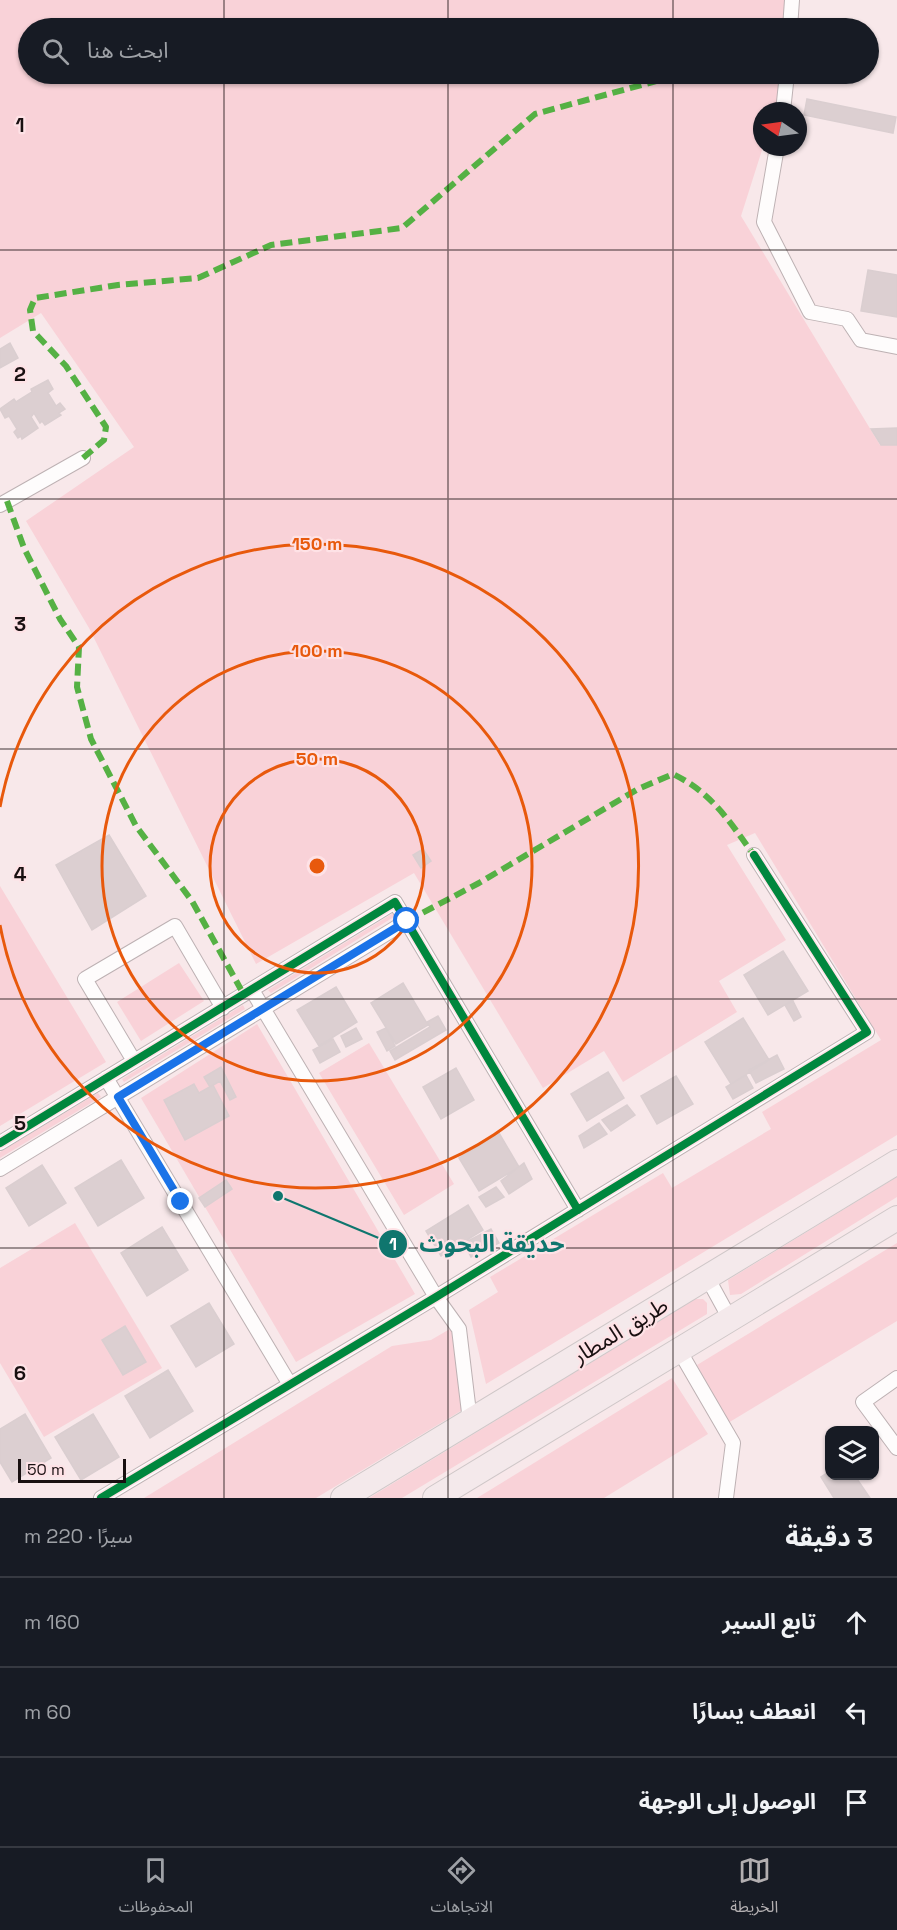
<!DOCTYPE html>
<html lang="ar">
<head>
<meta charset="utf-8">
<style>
  body { margin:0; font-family:"Space Grotesk","Noto Sans Arabic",sans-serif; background:#20242c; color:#f1f3f6; direction:rtl }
  .controls { position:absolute; right:18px; bottom:18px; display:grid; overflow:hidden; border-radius:12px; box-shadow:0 2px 4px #0004 }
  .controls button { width:54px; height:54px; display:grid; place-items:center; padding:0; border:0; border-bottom:2px solid #363941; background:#171b24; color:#f1f3f6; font:30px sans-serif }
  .compass { position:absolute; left:753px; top:102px; width:54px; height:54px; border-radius:50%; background:#171b24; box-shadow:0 2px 4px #0004; rotate:283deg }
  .scale { position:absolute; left:18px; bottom:15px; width:108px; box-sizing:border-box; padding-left:6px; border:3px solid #191011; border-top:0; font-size:16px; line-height:21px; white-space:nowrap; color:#191011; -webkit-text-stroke:4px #fee2e6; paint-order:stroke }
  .stop { position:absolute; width:18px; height:18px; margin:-14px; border:4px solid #1a73e8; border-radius:50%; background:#fff }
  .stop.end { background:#1a73e8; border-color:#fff; box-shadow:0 2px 6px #0008 }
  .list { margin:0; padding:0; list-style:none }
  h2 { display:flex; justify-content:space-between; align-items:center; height:78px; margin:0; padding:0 24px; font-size:26px }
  h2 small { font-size:20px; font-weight:400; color:#9ea1a6 }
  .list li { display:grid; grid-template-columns:39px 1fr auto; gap:18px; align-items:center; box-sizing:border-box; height:90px; padding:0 24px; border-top:2px solid #363941 }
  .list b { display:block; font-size:22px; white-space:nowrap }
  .list em { font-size:20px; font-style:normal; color:#9ea1a6 }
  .icon { flex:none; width:33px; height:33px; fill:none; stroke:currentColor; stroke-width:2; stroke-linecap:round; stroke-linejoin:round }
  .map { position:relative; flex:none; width:897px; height:1498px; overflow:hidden; direction:ltr }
  .search { position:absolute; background:#171b24; box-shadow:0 2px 4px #0004; left:18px; right:18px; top:18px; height:66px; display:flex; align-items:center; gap:15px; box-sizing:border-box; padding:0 21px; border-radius:33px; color:#9ea1a6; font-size:22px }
  .sheet { height:348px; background:#171b24 }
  nav { display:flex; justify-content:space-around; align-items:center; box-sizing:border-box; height:84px; border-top:2px solid #363941; background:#171b24; font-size:16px; color:#9ea1a6 }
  nav a { display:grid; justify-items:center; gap:3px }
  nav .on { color:#b3afb1 }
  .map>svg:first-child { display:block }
  .green { fill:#f9d2d8 }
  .building { fill:#dccfd1; stroke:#daced0; stroke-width:1.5 }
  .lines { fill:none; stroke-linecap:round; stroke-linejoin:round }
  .street-casing { stroke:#bdb1b3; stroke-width:16 }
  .highway-casing { stroke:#cfc7c8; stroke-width:26 }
  .street { stroke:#fefcfc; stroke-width:14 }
  .highway { stroke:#f4e9eb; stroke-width:24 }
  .quiet { stroke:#55b144; stroke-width:6; stroke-dasharray:12 6; stroke-linecap:butt }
  .cycleway-casing { stroke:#fee2e6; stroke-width:11 }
  .cycleway { stroke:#00873e; stroke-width:8 }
  .route { stroke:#1a73e8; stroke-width:8 }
  .grid { fill:none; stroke:#191011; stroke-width:1.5; stroke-opacity:0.55 }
  .ring { fill:none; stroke:#e8590c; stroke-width:3 }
  .labels { text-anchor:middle; stroke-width:4.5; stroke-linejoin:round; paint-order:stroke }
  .street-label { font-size:22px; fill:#191011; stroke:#fee2e6 }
  .grid-label { font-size:20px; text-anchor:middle; font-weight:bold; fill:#191011; stroke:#fee2e6; stroke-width:4.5; stroke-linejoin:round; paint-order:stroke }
  .centre { fill:#e8590c; stroke:#fee2e6; stroke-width:3 }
  .ring-label { font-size:18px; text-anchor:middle; font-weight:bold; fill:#e8590c; stroke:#fee2e6; stroke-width:4.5; stroke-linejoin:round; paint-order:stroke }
  .leader { fill:none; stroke:#0f766e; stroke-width:2 }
  .callout-dot { fill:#0f766e; stroke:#fee2e6; stroke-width:2 }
  .mark-label { font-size:18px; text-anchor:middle; font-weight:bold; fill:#fff }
  .callout-label { font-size:24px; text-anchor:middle; font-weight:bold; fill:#0f766e; stroke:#fee2e6; stroke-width:4.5; stroke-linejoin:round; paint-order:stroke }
</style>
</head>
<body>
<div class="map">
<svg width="897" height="1498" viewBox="0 0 897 1498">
  <rect width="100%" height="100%" fill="#f8e8ea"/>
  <path class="green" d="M0 0H785L784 28H28V74H781L780 94 774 111H762L763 147 741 216 880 445H897V1135L486 1384 469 1310 498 1292 490 1277 663 1173 672 1188 771 1129 762 1112 881 1040 755 833 727 845 786 940 719 981 737 1012 623 1082 604 1051 543 1088 414 873 256 964 89 628 26 521 134 447 41 313 0 338Z
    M0 886 106 1062 0 1126Z
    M395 912 397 915 271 993 268 990Z
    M179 963 204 1001 141 1041 117 1002Z
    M243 1005 245 1009 124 1082 122 1079Z
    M257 1024 415 1294 296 1362 141 1098Z
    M369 1043 454 1184 404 1215 319 1073Z
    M98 1093 101 1097 0 1158V1152Z
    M897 1177V1197L741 1294 730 1295 728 1280Z
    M75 1223 162 1368 44 1437 0 1363V1268Z
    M897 1243V1321L728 1423 697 1365Z
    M695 1299H703L707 1303V1314L402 1498H369Z
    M455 1326 464 1409 316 1498H144L392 1346 431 1340Z
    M672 1378 708 1434 604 1498H477Z"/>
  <path class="building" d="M807 99 896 117 893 133 804 115Z
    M868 270 897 275V317L861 311Z
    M10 343 18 358 0 368V349Z
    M48 380 53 389 48 393 56 406 60 403 65 409 59 413 61 415 45 425 42 421 40 423 34 413 31 417 38 428 22 439 21 436 18 438 14 432 17 429 9 416 5 418 0 409 14 399 16 402 32 392 31 389Z
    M897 428V445H881L871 429Z
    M109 835 146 896 92 930 56 865Z
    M423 849 431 861 421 868 413 855Z
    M783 951 808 991 768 1015 744 975Z
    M403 983 428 1025 396 1044 371 1003Z
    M336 987 357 1022 319 1046 297 1010Z
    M793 1001 801 1017 794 1021 785 1005Z
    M438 1016 446 1030 395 1060 390 1051 430 1027 427 1022Z
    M743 1018 769 1060 731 1084 705 1042Z
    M356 1028 362 1039 346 1047 341 1036Z
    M386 1028 395 1046 387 1051 377 1032Z
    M333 1039 340 1052 320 1063 313 1050Z
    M777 1055 784 1069 756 1083 749 1070Z
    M221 1067 236 1097 230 1100 220 1081 210 1087 204 1077Z
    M456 1068 474 1100 441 1119 423 1087Z
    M608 1072 624 1098 587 1121 571 1094Z
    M746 1075 753 1088 733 1099 726 1087Z
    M676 1076 693 1104 657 1124 641 1096Z
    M194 1084 199 1093 213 1085 229 1116 185 1140 164 1100Z
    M627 1105 635 1115 611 1131 602 1120Z
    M599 1123 607 1134 584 1148 579 1136Z
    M499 1133 519 1167 479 1191 459 1158Z
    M121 1160 144 1198 98 1226 75 1188Z
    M524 1163 532 1179 509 1194 501 1181Z
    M42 1165 66 1203 29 1226 6 1188Z
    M226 1180 232 1189 205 1207 199 1198Z
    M496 1187 504 1197 486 1207 479 1197Z
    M468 1205 483 1230 441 1256 426 1231Z
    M162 1227 188 1270 147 1296 121 1253Z
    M491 1229 499 1243 471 1257 464 1243Z
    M209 1303 234 1344 196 1367 171 1326Z
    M125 1326 146 1362 123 1375 102 1340Z
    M168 1370 193 1411 150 1438 125 1396Z
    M25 1414 51 1458 12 1482 0 1462V1429Z
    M93 1414 119 1457 81 1480 55 1437Z
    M830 1471V1476H855L870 1498H834L821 1477Z"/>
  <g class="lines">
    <defs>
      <path id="street" d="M790 28 792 0
        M783 111 787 74
        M777 147 764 222 810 312 847 319 861 340 897 347
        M0 505 83 458
        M252 990 436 1297 459 1329 470 1421
        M134 1061 85 979 175 926 223 1008
        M106 1078 289 1383
        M0 1143 395 902 578 1210
        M0 1169 407 921
        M707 1277 730 1319
        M679 1350 733 1443 726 1498
        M897 1378 863 1402 897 1448
        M101 1498 436 1297 867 1032 754 855"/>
      <path id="highway" d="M343 1498 897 1162
        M435 1498 897 1218"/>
    </defs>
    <use href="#street" class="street-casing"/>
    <use href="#highway" class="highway-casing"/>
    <use href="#street" class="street"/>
    <use href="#highway" class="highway"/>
    <path class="quiet" d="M83 458 104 440 106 427 66 366 33 331 30 310 35 298 118 285 198 278 271 245 402 228 535 114 682 74
      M7 501 24 548 60 619 79 647 77 687 91 739 136 826 192 901 244 995
      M407 921 479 883 638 789 673 774C712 793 729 821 754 855"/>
    <defs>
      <path id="cycleway" d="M0 1143 395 902 578 1210
        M101 1498 436 1297 867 1032 754 855"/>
    </defs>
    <use href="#cycleway" class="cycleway-casing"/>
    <use href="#cycleway" class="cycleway"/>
  </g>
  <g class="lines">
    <path class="route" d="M181 1202 118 1097 407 921"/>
  </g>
  <path class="grid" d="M224 0V28M448 0V28M673 0V28M224 74V1498M448 74V1498M673 74V1498M0 250H897M0 499H897M0 749H897M0 999H897M0 1248H897"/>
  <g class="ring">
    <circle cx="317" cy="866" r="107"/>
    <circle cx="317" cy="866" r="215"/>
    <path d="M0 807A322 322 0 1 1 0 925"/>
  </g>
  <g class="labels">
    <g class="street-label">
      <text transform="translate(620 1330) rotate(-31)" y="8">طريق المطار</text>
    </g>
  </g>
  <g class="grid-label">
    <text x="20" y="132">1</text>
    <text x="20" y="381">2</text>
    <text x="20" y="631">3</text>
    <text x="20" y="881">4</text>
    <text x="20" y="1130">5</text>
    <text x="20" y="1380">6</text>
  </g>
  <circle cx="317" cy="866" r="9" class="centre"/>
  <g class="ring-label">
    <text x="317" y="550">150 m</text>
    <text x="317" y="657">100 m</text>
    <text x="317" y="765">50 m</text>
  </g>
  <path class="leader" d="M278 1196L393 1244"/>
  <g class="callout-dot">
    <circle cx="278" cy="1196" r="6"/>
    <circle cx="393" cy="1244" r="15"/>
  </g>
  <g class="mark-label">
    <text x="393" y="1250">1</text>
  </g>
  <g class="callout-label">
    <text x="492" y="1252">حديقة البحوث</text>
  </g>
</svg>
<div class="controls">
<button><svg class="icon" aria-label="layers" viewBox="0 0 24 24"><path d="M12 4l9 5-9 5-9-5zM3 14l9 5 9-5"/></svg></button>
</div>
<svg class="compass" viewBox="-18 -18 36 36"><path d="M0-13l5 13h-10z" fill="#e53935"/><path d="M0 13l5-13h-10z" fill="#9ea1a6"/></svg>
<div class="scale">50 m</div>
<div class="stop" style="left:407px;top:921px"></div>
<div class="stop end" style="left:181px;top:1202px"></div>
<div class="search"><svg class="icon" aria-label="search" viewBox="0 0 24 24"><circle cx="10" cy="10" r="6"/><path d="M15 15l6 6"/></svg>ابحث هنا</div>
</div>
<section class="sheet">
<h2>3 دقيقة<small>سيرًا · 220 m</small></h2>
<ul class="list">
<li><svg class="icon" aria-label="ahead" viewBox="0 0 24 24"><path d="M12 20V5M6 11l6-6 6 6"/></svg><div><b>تابع السير</b></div><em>160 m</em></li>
<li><svg class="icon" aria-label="left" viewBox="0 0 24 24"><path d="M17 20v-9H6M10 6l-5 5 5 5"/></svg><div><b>انعطف يسارًا</b></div><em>60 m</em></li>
<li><svg class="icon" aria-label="arrive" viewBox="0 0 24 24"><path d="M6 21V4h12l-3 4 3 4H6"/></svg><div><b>الوصول إلى الوجهة</b></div></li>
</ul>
</section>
<nav>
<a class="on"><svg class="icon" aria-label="map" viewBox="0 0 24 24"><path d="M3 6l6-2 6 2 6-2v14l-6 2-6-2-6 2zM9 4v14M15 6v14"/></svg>الخريطة</a>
<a><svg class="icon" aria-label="directions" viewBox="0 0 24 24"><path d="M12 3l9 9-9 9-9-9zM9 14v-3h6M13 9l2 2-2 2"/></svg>الاتجاهات</a>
<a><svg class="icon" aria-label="saved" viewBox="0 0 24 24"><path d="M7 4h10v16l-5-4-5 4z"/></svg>المحفوظات</a>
</nav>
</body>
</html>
